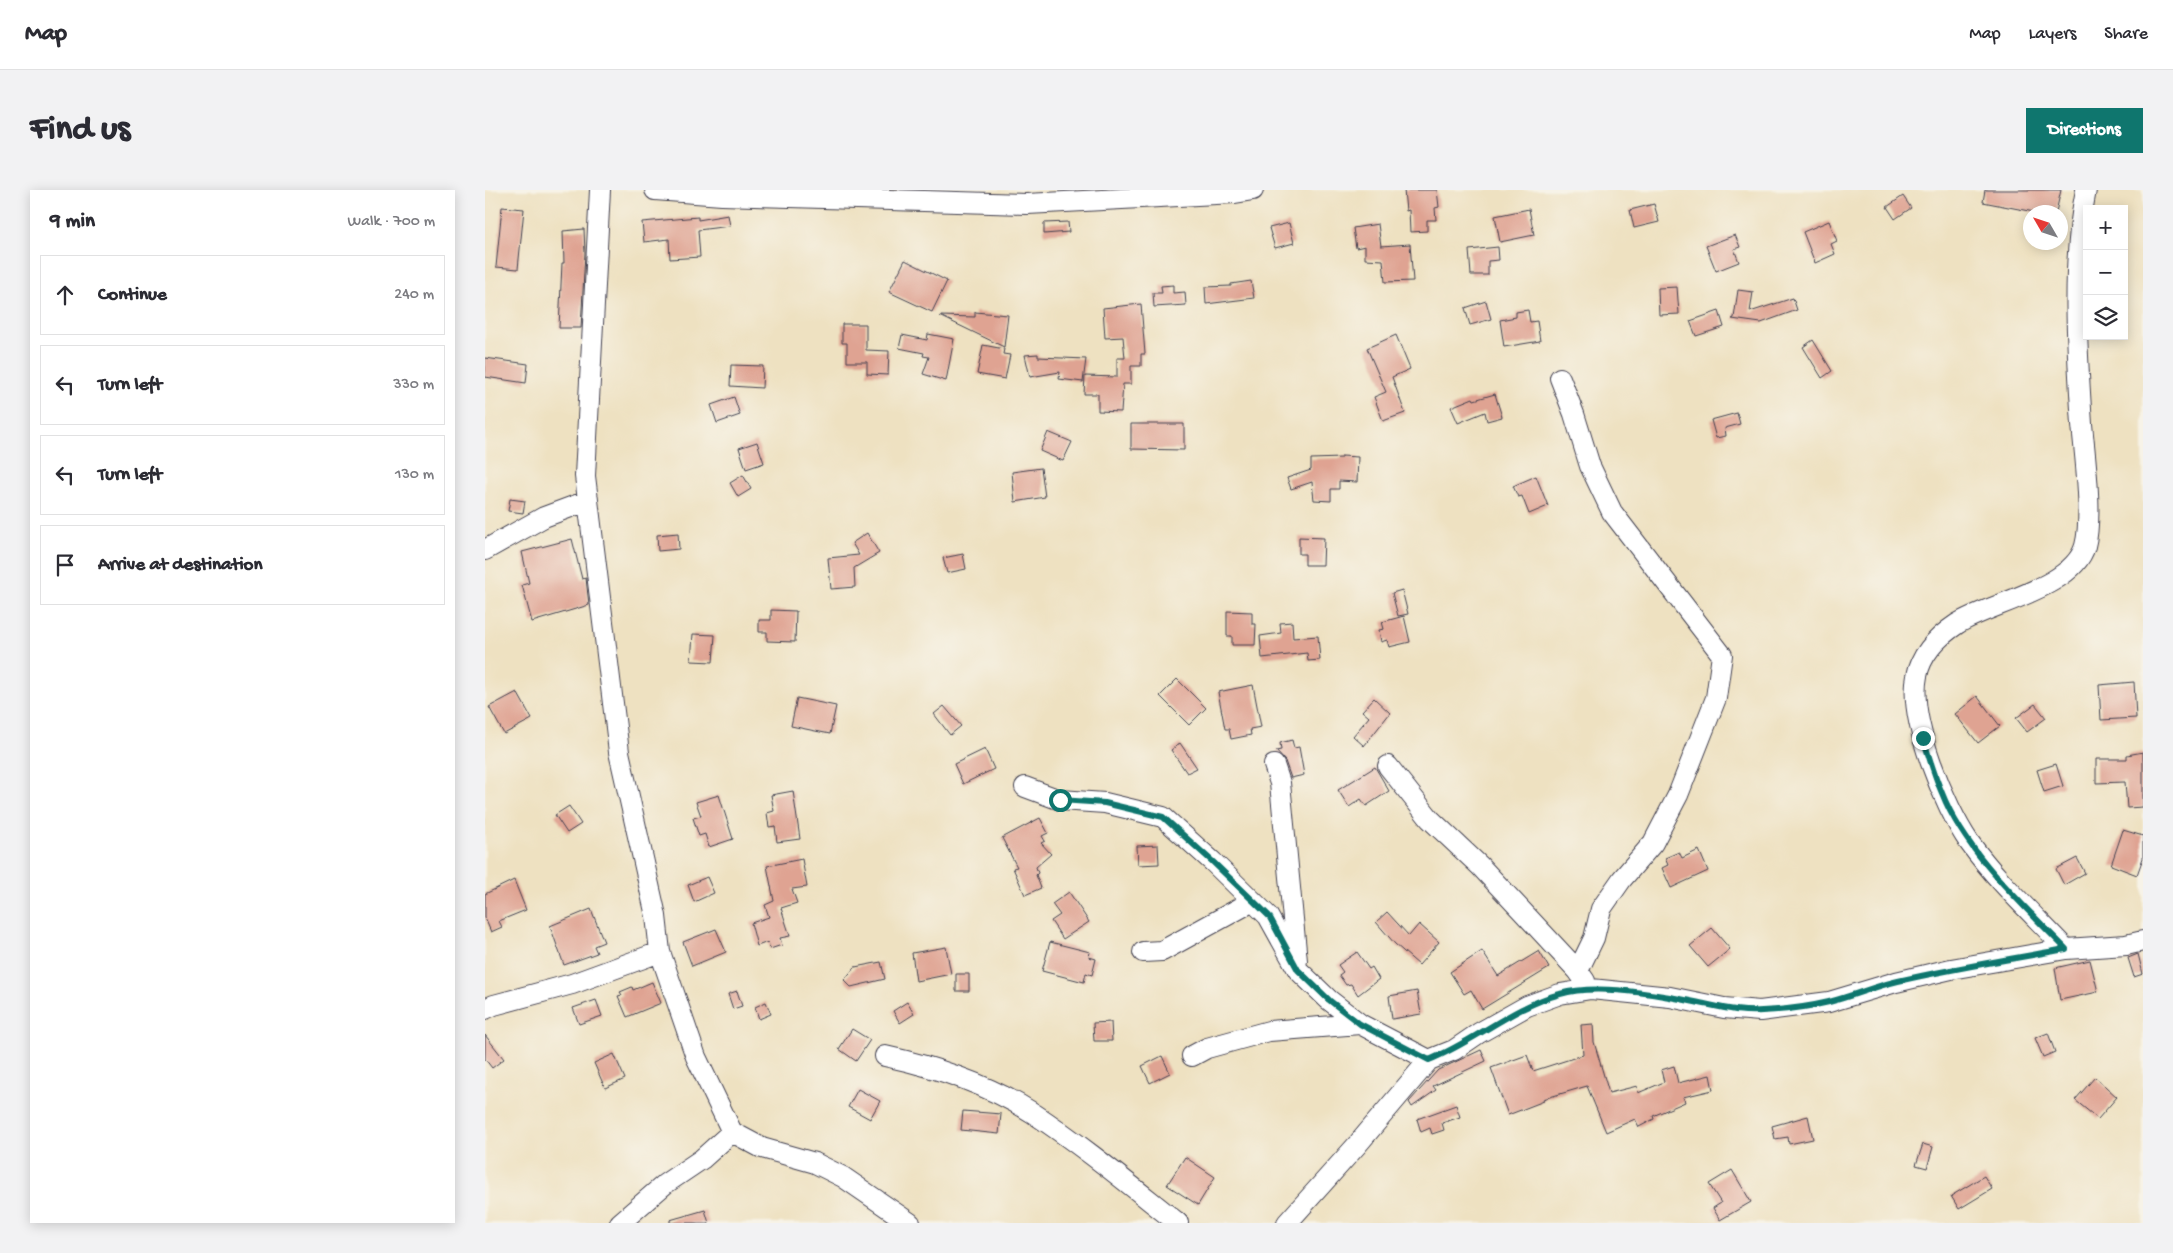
<!DOCTYPE html>
<html lang="en">
<head>
<meta charset="utf-8">
<style>
  body { margin:0; font-family:"Gochi Hand",sans-serif; background:#f2f2f3; color:#2b2b33 }
  .controls { position:absolute; right:15px; top:15px; display:grid; overflow:hidden; border-radius:0px; box-shadow:0 2px 12px #0003 }
  .controls button { width:45px; height:45px; display:grid; place-items:center; padding:0; border:0; border-bottom:1px solid #e1e1e2; background:#fff; color:#2b2b33; font:25px sans-serif }
  .compass { position:absolute; left:1538px; top:15px; width:45px; height:45px; border-radius:50%; background:#fff; box-shadow:0 2px 12px #0003; rotate:309deg }
  .stop { position:absolute; width:15px; height:15px; margin:-11px; border:4px solid #0f766e; border-radius:50%; background:#fff }
  .stop.end { background:#0f766e; border-color:#fff; box-shadow:0 1px 5px #0008 }
  .list { margin:0; padding:0; list-style:none }
  h2 { display:flex; justify-content:space-between; align-items:center; height:65px; margin:0; padding:0 20px; font-size:21px }
  h2 small { font-size:16px; font-weight:400; color:#7c7c81 }
  .list li { display:grid; grid-template-columns:32px 1fr auto; gap:15px; align-items:center; box-sizing:border-box; height:80px; margin:0 10px 10px; padding:0 10px; border:1px solid #e1e1e2; border-radius:0px }
  .list b { display:block; font-size:19px; white-space:nowrap }
  .list em { font-size:16px; font-style:normal; color:#7c7c81 }
  .icon { flex:none; width:28px; height:28px; fill:none; stroke:currentColor; stroke-width:2; stroke-linecap:round; stroke-linejoin:round }
  .map { position:relative; flex:none; width:1658px; height:1033px; overflow:hidden; border-radius:0px }
  header { display:flex; align-items:center; gap:30px; box-sizing:border-box; height:70px; padding:0 25px; background:#fff; border-bottom:1px solid #e1e1e2 }
  header strong { font-size:24px }
  nav { display:flex; gap:28px; margin-inline-start:auto; font-size:18px }
  .intro { display:flex; align-items:center; justify-content:space-between; box-sizing:border-box; height:120px; padding:0 30px }
  h1 { margin:0; font-size:35px }
  .button { padding:12px 22px; border-radius:0px; background:#0f766e; color:#fff; font-size:18px; font-weight:700 }
  main { display:flex; gap:30px; padding:0 30px }
  aside { flex:1; background:#fff; border-radius:0px; box-shadow:0 2px 12px #0003 }
  .map>svg:first-child { display:block }
  .building { fill:#dfa392 }
  .lines { fill:none; stroke-linecap:round; stroke-linejoin:round }
  .minor-casing { stroke:#413f4f; stroke-width:22 }
  .minor { stroke:#fff; stroke-width:20 }
  .route { stroke:#0f766e; stroke-width:6 }
</style>
</head>
<body>
<header>
<strong>Map</strong>
<nav><a>Map</a><a>Layers</a><a>Share</a></nav>
</header>
<div class="intro"><h1>Find us</h1><a class="button">Directions</a></div>
<main>
<aside>
<h2>9 min<small>Walk · 700 m</small></h2>
<ul class="list">
<li><svg class="icon" aria-label="ahead" viewBox="0 0 24 24"><path d="M12 20V5M6 11l6-6 6 6"/></svg><div><b>Continue</b></div><em>240 m</em></li>
<li><svg class="icon" aria-label="left" viewBox="0 0 24 24"><path d="M17 20v-9H6M10 6l-5 5 5 5"/></svg><div><b>Turn left</b></div><em>330 m</em></li>
<li><svg class="icon" aria-label="left" viewBox="0 0 24 24"><path d="M17 20v-9H6M10 6l-5 5 5 5"/></svg><div><b>Turn left</b></div><em>130 m</em></li>
<li><svg class="icon" aria-label="arrive" viewBox="0 0 24 24"><path d="M6 21V4h12l-3 4 3 4H6"/></svg><div><b>Arrive at destination</b></div></li>
</ul>
</aside>
<div class="map">
<svg width="1658" height="1033" viewBox="0 0 1658 1033">
  <rect width="100%" height="100%" fill="#f7f3e8"/>
  <filter id="ink" filterUnits="userSpaceOnUse"><feTurbulence type="fractalNoise" baseFrequency=".02" numOctaves="2"/><feDisplacementMap in="SourceGraphic" scale="10" xChannelSelector="R" yChannelSelector="G"/><feConvolveMatrix kernelMatrix="1 2 1 2 8 2 1 2 1" color-interpolation-filters="sRGB"/></filter>
  <filter id="wash" filterUnits="userSpaceOnUse"><feTurbulence type="fractalNoise" baseFrequency=".0096" numOctaves="4" result="noise"/><feDisplacementMap in="SourceGraphic" scale="20" xChannelSelector="R" yChannelSelector="G"/><feGaussianBlur stdDeviation="1.12" result="paint"/><feColorMatrix in="noise" values="0 0 0 0 0 0 0 0 0 0 0 0 0 0 0 0 0 1.4 0 .05"/><feComposite in="paint" operator="in"/></filter>
  <g filter="url(#wash)">
    <rect width="100%" height="100%" fill="#eee1c1"/>
    <g id="blocks">
      <path class="building" d="M919 0H952L954 17 950 18 951 30H942V41L925 42 924 20 921 21Z
        M1500 0H1576L1571 22H1549L1498 12Z
        M1418 6 1426 18 1410 29 1402 17Z
        M1169 14 1174 32 1149 38 1145 20Z
        M17 17 39 19 33 79 11 77Z
        M1044 19 1049 45 1015 52 1010 26Z
        M243 25 245 36 213 40 215 67 185 69 184 49 159 52 157 32 213 27V30Z
        M1344 31 1352 51 1346 54 1350 64 1330 73 1318 42Z
        M583 32 584 42 559 44V33Z
        M804 33 809 53 790 58 784 38Z
        M893 34 896 56 925 54 928 91 900 92 898 70 880 69V56L871 58 868 38Z
        M99 39 100 63 96 138H74L77 73H79L78 41Z
        M1250 45 1255 57 1249 59 1254 72 1231 81 1221 56Z
        M1013 57 1014 70 1003 71V85H986L984 60Z
        M420 70 462 91 447 122 404 102Z
        M766 91 769 108 721 114 720 97 746 96V94Z
        M688 95V103L700 102 701 115 669 117 668 103H677L676 96Z
        M1192 97 1194 124 1174 125 1173 98Z
        M1253 100 1268 102 1265 122 1308 108 1312 120 1276 133 1247 129 1249 128Z
        M1001 111 1006 129 985 135 980 118Z
        M656 114 660 164H656V176H646V194H638L636 222 613 221V204H599L600 186 632 187V168H640L638 147 620 148 618 118Z
        M1043 120 1045 132 1052 131 1055 151 1019 157 1015 130 1031 127V122Z
        M1234 121 1239 137 1211 146 1205 131Z
        M490 122 523 125 519 157 455 126 490 127Z
        M357 134H381V160L404 161 403 185 382 184V172H362V153H357Z
        M443 144 469 149 461 191 438 184 444 167 438 166 439 163 414 158 417 145 442 150Z
        M911 145 925 179 907 187 920 223 898 231 889 207 901 202 882 158Z
        M1328 150 1347 181 1337 188 1318 157Z
        M498 155 519 159 518 164 525 165 520 189 492 184Z
        M553 164V167L601 169 598 192 574 189 575 182 545 187 540 165Z
        M0 168 43 174 41 193 0 187Z
        M246 175 278 176 277 198 245 196Z
        M1010 204 1017 227 1002 231 1000 222 973 233 966 217 988 208 989 210Z
        M249 207 255 225 232 233 226 215Z
        M1252 223 1255 234 1240 238 1241 246 1231 248 1226 230Z
        M646 234H699V260L646 259Z
        M563 242 587 252 578 271 555 261Z
        M272 252 279 273 261 279 254 258Z
        M857 266 873 267 872 292 854 291V299H846V311L829 310 827 292 806 299 802 288 826 280V269L857 268Z
        M556 278 560 307 530 312 527 282Z
        M258 285 266 299 253 307 245 293Z
        M1051 286 1063 316 1044 324 1037 306 1033 307 1028 296Z
        M25 309 40 311 38 323 23 321Z
        M193 343 194 359 173 361 172 345Z
        M382 343 394 363 369 378 370 397 346 399 343 368 374 365 367 353Z
        M814 347 839 348 838 375H820V364H814Z
        M87 349 97 389 101 388 104 415 47 432 37 395 44 393 37 362Z
        M478 364 481 379 462 383 458 368Z
        M917 400 923 424 913 426 907 403Z
        M286 420 311 421 310 452 282 451V442H274V430H286Z
        M742 421 767 422V434H771L770 455H747V446H742Z
        M919 426 925 452 904 457 902 450 896 452 894 440 899 439 897 432Z
        M807 432 808 448 833 446 835 470 823 471 822 463 777 468 775 446 796 443 795 433Z
        M208 444 230 445 228 472 206 471Z
        M692 489 721 518 704 535 675 506Z
        M1649 492 1651 528 1616 530 1614 495Z
        M768 495 776 537 765 539 766 545 746 549 744 539H740L733 502Z
        M32 502 47 529 19 544 4 517Z
        M1492 506 1515 536 1493 553 1470 524Z
        M312 508 351 516 345 544 306 536Z
        M889 508 905 523 879 556 868 546 884 527 877 521Z
        M1550 514 1561 528 1542 542 1531 528Z
        M459 516 476 536 465 545 449 524Z
        M807 550 809 558 814 557 819 585 806 588 800 571 791 561 796 560 795 553Z
        M695 553 712 578 702 583 686 560Z
        M500 559 509 579 478 594 469 574Z
        M1658 562V617L1642 618 1640 592 1611 593V569H1642V565Z
        M1571 574 1578 596 1559 602 1552 580Z
        M890 577 904 601 881 616 876 609 864 617 853 600Z
        M308 601 315 649 292 652 290 636 284 637 282 623 289 621 286 605Z
        M234 605 248 649 224 657 220 644 214 646 208 628 216 626 211 612Z
        M84 616 96 634 82 643 70 625Z
        M555 628 563 643 557 646 560 651 556 653 566 664 551 677 553 683 551 685 556 698 540 705 528 678 532 677 517 648Z
        M1638 640 1658 646V668L1652 685 1626 675Z
        M673 655 674 674 653 675 652 656Z
        M1214 660 1223 681 1186 698 1177 678 1183 675 1180 668 1194 662 1197 668Z
        M1592 668 1600 683 1579 695 1571 679Z
        M317 669 322 697 307 699 312 713 296 718 305 746 295 748 297 755 285 759 283 752 272 756 266 733 284 727 280 715 289 711 282 676Z
        M222 687 229 703 209 712 203 695Z
        M29 690 41 720 14 731 17 737 6 742 0 728V704Z
        M584 702 604 732 578 749 566 731 575 725 567 714Z
        M106 719 119 752 109 756 112 763 79 775 65 736Z
        M902 722 924 746 934 734 954 752 934 775 910 754 891 732Z
        M1227 738 1245 759 1223 777 1205 756Z
        M231 739 241 762 207 776 198 752Z
        M565 752 605 762 604 767 611 769 607 785 601 783 599 792 557 781Z
        M461 757 466 784 431 791 427 763Z
        M997 761 1013 786 1054 761 1064 778 997 819 986 800 979 804 965 782Z
        M872 762 884 779 887 777 894 789 873 805 866 794 861 795 854 785 858 782 853 775Z
        M1653 764 1658 784 1649 787 1643 768Z
        M1605 770 1613 802 1575 810 1570 778Z
        M396 772 400 789 366 797 359 790 370 777Z
        M471 784H484V801H471Z
        M167 792 176 813 142 827 133 806 137 805 135 802 147 797 148 800Z
        M252 801 257 816 248 819 243 804Z
        M932 801 936 824 907 829 904 806Z
        M111 810 117 826 94 834 88 818Z
        M281 812 286 824 274 829 270 817Z
        M422 812 429 824 415 833 408 821Z
        M626 832 627 851H609L608 833Z
        M1108 834 1109 852 1124 903 1152 896 1153 903 1179 892 1176 880 1189 876 1193 893 1225 885 1228 900 1198 907 1200 912 1168 926 1169 929 1154 937 1150 929 1121 942 1102 896 1058 909 1059 911 1023 925 1006 878 1042 865 1048 881 1098 865 1096 835Z
        M367 839 385 850 371 871 354 859Z
        M1563 843 1570 862 1558 867 1550 848Z
        M0 845 19 869 7 878 0 869Z
        M996 860 1001 871 948 896 951 900 927 917 924 912 953 880Z
        M129 864 140 889 120 898 109 873Z
        M677 866 685 883 665 893 657 876Z
        M1610 887 1632 907 1613 929 1590 910Z
        M373 899 395 911 385 929 363 917Z
        M971 915 975 927 957 933 959 940 947 944 945 938 936 942 932 929Z
        M478 921 516 924 514 944 476 940Z
        M1323 926 1328 949 1304 954 1303 947 1290 949 1287 936Z
        M1438 954 1448 957 1442 978 1431 975Z
        M700 967 730 987 713 1015 682 995Z
        M1247 980 1266 1012 1235 1030 1228 1018 1236 1013 1224 994Z
        M1499 986 1507 999 1474 1019 1466 1006Z
        M220 1020 224 1033H185V1030Z"/>
    </g>
  </g>
  <g filter="url(#ink)">
    <use href="#blocks" fill-opacity="0" stroke="#413f4f" stroke-width="1"/>
    <g class="lines">
      <defs>
        <path id="minor" d="M115 0 100 286 134 562 171 726 175 762 211 867 247 942 277 958 330 973 358 987 425 1033
          M170 0 237 5 542 14 750 3 768 0
          M1075 188 1089 224 1105 276 1127 322 1237 465 1231 508 1193 605 1168 653 1137 689 1116 719 1109 748 1093 781
          M0 360 59 327 102 311
          M789 575 795 593 812 771
          M903 576 945 629 995 676 1093 781 1100 791
          M540 597 575 610 620 613 678 627 728 672 783 726 813 780 844 810 875 834
          M1581 759C1548 724 1512 691 1484 652 1460 617 1423 529 1432 486 1436 464 1454 446 1472 434 1505 413 1588 398 1600 356 1608 325 1600 268 1597 234 1592 160 1586 73 1601 0
          M658 762 677 761 768 711
          M0 819 9 815 87 794 175 762
          M400 866C451 877 504 895 548 923 598 956 646 996 693 1033
          M707 866 722 858 784 841 875 834 944 870
          M135 1033 180 994 217 969 247 942
          M802 1033 872 955 944 870 969 860 994 843 1042 816 1075 804 1106 799 1185 807 1239 818 1275 821 1344 812 1411 792 1466 779 1581 759 1641 755 1658 751"/>
      </defs>
      <use href="#minor" class="minor-casing"/>
      <use href="#minor" class="minor"/>
    </g>
  </g>
  <g class="lines" filter="url(#ink)">
    <path class="route" d="M575 610 620 613 678 627 728 672 784 726 813 780 844 810 875 834 944 870C989 852 1027 817 1075 804 1112 793 1172 804 1210 812 1231 816 1255 823 1277 821 1299 820 1323 817 1344 812 1368 806 1390 796 1413 791 1469 778 1525 769 1581 759 1537 714 1480 662 1457 603 1449 585 1444 566 1438 548"/>
  </g>
</svg>
<div class="controls">
<button>+</button>
<button>−</button>
<button><svg class="icon" aria-label="layers" viewBox="0 0 24 24"><path d="M12 4l9 5-9 5-9-5zM3 14l9 5 9-5"/></svg></button>
</div>
<svg class="compass" viewBox="-18 -18 36 36"><path d="M0-13l5 13h-10z" fill="#e53935"/><path d="M0 13l5-13h-10z" fill="#7c7c81"/></svg>
<div class="stop" style="left:575px;top:610px"></div>
<div class="stop end" style="left:1438px;top:548px"></div>
</div>
</main>
</body>
</html>
